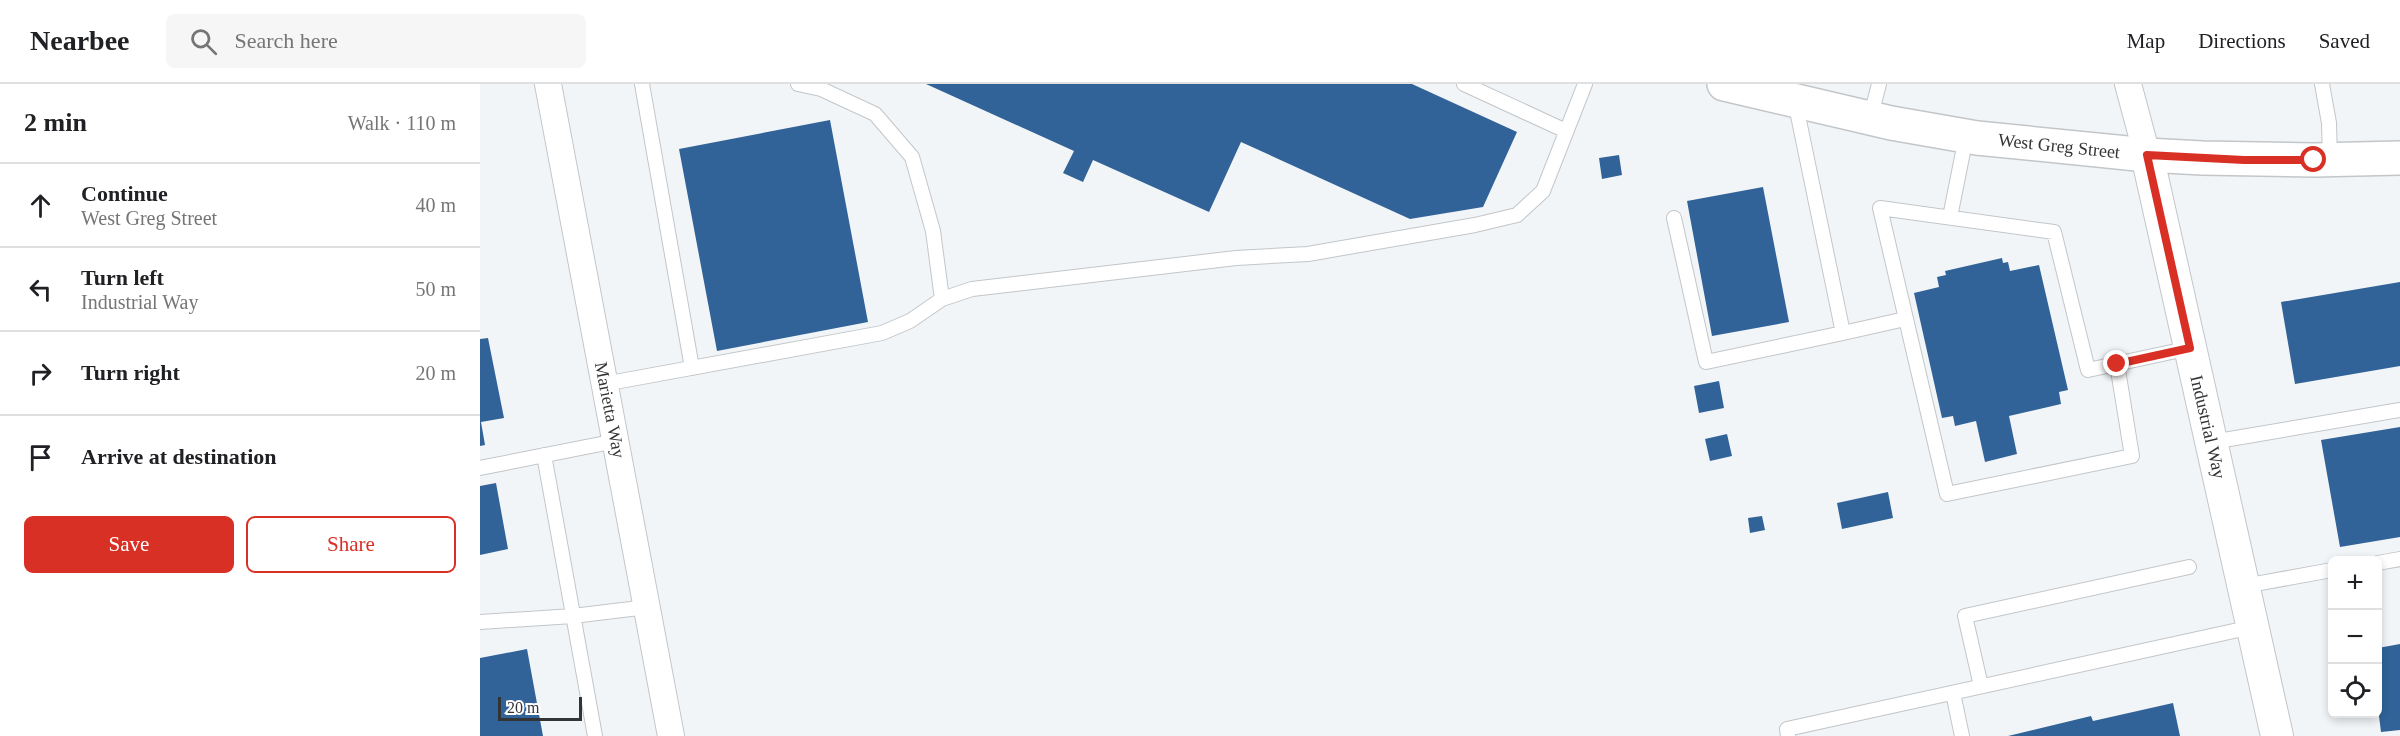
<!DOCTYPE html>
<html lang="en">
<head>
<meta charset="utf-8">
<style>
  body { margin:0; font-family:Georgia,serif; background:#f6f6f6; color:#202124 }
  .controls { position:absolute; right:18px; bottom:18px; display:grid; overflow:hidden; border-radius:9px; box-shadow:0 3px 9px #0003 }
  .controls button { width:54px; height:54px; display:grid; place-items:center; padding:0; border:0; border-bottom:2px solid #e0e0e0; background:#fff; color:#202124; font:30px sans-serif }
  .scale { position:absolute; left:18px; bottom:15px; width:84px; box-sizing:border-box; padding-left:6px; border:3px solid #333435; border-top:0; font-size:16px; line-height:21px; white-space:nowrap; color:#333435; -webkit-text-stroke:4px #fff; paint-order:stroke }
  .stop { position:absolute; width:18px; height:18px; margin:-14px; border:4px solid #d93025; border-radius:50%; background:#fff }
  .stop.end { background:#d93025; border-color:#fff; box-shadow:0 2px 6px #0008 }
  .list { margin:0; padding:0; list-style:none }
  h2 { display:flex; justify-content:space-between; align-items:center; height:78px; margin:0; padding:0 24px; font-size:26px }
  h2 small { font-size:20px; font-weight:400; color:#757577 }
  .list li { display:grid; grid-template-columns:39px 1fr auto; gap:18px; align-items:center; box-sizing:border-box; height:84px; padding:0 24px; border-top:2px solid #e0e0e0 }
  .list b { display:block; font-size:22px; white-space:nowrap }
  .list p { margin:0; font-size:20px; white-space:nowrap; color:#757577 }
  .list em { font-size:20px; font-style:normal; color:#757577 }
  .actions { display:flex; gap:12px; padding:18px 24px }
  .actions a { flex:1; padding:14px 0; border:2px solid #d93025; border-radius:9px; text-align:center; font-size:21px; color:#d93025 }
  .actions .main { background:#d93025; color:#fff }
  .icon { flex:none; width:33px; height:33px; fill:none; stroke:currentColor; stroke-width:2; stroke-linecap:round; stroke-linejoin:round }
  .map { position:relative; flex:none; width:1920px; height:652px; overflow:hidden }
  header { display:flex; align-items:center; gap:36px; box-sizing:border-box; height:84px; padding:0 30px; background:#fff; border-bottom:2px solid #e0e0e0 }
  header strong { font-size:28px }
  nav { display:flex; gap:33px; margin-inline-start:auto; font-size:21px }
  .search { width:420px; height:54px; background:#f6f6f6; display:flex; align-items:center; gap:15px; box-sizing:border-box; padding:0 21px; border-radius:9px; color:#757577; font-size:22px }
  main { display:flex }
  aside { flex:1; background:#fff }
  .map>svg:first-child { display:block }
  .building { fill:#316398 }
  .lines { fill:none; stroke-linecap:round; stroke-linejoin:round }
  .service-casing { stroke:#c3c6c9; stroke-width:16 }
  .minor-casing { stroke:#c3c6c9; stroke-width:28 }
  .tertiary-casing { stroke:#c3c6c9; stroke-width:34 }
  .secondary-casing { stroke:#c3c6c9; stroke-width:36 }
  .service { stroke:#fff; stroke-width:14 }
  .minor { stroke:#fff; stroke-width:26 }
  .tertiary { stroke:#fff; stroke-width:32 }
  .secondary { stroke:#fff; stroke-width:33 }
  .route { stroke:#d93025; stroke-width:8 }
  .labels { text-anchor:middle; stroke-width:6; stroke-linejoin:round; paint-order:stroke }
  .street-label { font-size:18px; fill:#333435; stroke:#fff }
</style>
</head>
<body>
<header>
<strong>Nearbee</strong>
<div class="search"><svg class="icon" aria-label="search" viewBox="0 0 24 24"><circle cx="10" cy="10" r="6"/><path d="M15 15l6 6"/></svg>Search here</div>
<nav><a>Map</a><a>Directions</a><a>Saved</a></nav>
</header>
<main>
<aside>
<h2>2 min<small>Walk · 110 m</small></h2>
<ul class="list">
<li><svg class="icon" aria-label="ahead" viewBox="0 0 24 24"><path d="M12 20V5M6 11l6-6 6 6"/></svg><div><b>Continue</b><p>West Greg Street</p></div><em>40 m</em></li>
<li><svg class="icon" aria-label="left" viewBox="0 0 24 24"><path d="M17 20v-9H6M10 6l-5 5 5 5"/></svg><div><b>Turn left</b><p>Industrial Way</p></div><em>50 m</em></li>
<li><svg class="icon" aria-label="right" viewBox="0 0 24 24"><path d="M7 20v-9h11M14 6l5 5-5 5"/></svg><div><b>Turn right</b></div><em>20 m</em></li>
<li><svg class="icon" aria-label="arrive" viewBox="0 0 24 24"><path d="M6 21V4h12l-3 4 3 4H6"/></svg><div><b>Arrive at destination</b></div></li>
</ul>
<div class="actions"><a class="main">Save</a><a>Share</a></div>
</aside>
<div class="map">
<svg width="1920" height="652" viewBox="0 0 1920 652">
  <rect width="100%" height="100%" fill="#f2f5f8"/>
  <path class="building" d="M446 0H932L1037 48 1003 123 930 135 761 58 729 128 613 76 603 98 583 89 594 67Z
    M350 36 388 238 237 267 199 65Z
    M1139 71 1142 91 1122 95 1119 74Z
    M1283 103 1309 238 1232 252 1207 117Z
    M1522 174 1523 179 1528 178 1530 187 1559 181 1588 306 1579 308 1581 320 1529 332 1537 370 1505 378 1496 337 1475 342 1473 332 1462 334 1434 209 1459 203 1457 193 1466 191 1465 187Z
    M1920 198V282L1815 300 1801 218Z
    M8 254 24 334 1 338 5 361 0 362V255Z
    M1239 297 1244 324 1219 329 1214 302Z
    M1920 343V453L1860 463 1841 356Z
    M1247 350 1252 372 1230 377 1225 355Z
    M16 399 28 465 0 471V402Z
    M1408 408 1413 434 1362 445 1357 419Z
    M1282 432 1285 446 1270 449 1268 434Z
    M1920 560V646L1901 648 1898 624V564Z
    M47 565 63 652H0V574Z
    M1693 619 1700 652H1528L1611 632 1613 637Z"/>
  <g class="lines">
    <defs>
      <path id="service" d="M162 0 212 284
        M318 0 341 5 395 30 432 73 453 147 462 215
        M984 0 1086 47
        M1842 0 1849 39 1850 76
        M1390 35 1399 0
        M1470 133 1486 53
        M1194 134 1226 278 1363 249 1315 17
        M1363 249 1425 235
        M1637 280 1652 372 1467 410 1400 124 1574 148 1608 286 1710 264
        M124 300 402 249 430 237 462 215 492 205 756 174 828 170 995 141 1037 131 1063 107 1105 0
        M1732 358 1920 326
        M64 371 115 652
        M0 384 136 357
        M1898 479 1920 475
        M1764 502 1852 486
        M0 538 93 532 167 523
        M1501 602 1485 532 1709 483
        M1473 609 1482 652
        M1308 652 1307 645 1772 543"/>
      <path id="minor" d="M68 0 191 652
        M1648 0 1667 71"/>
      <path id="tertiary" d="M1667 71 1797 652"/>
      <path id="secondary" d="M1244 0 1411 39 1497 54 1667 71 1722 74 1834 76 1920 74"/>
    </defs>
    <use href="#service" class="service-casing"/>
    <use href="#minor" class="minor-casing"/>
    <use href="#tertiary" class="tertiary-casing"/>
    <use href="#secondary" class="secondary-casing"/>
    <use href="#service" class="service"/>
    <use href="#minor" class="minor"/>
    <use href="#tertiary" class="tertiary"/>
    <use href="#secondary" class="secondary"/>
  </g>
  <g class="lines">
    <path class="route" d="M1637 280 1710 264 1667 71 1764 76H1834"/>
  </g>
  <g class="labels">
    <g class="street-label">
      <text transform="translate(1579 62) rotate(6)" y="6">West Greg Street</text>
      <text transform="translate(130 326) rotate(79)" y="6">Marietta Way</text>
      <text transform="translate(1728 343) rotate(77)" y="6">Industrial Way</text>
    </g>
  </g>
</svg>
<div class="controls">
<button>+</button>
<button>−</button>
<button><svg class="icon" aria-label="locate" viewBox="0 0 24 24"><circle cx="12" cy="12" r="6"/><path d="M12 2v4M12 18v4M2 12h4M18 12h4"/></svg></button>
</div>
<div class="scale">20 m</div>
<div class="stop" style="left:1834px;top:76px"></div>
<div class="stop end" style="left:1637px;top:280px"></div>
</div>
</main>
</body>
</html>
